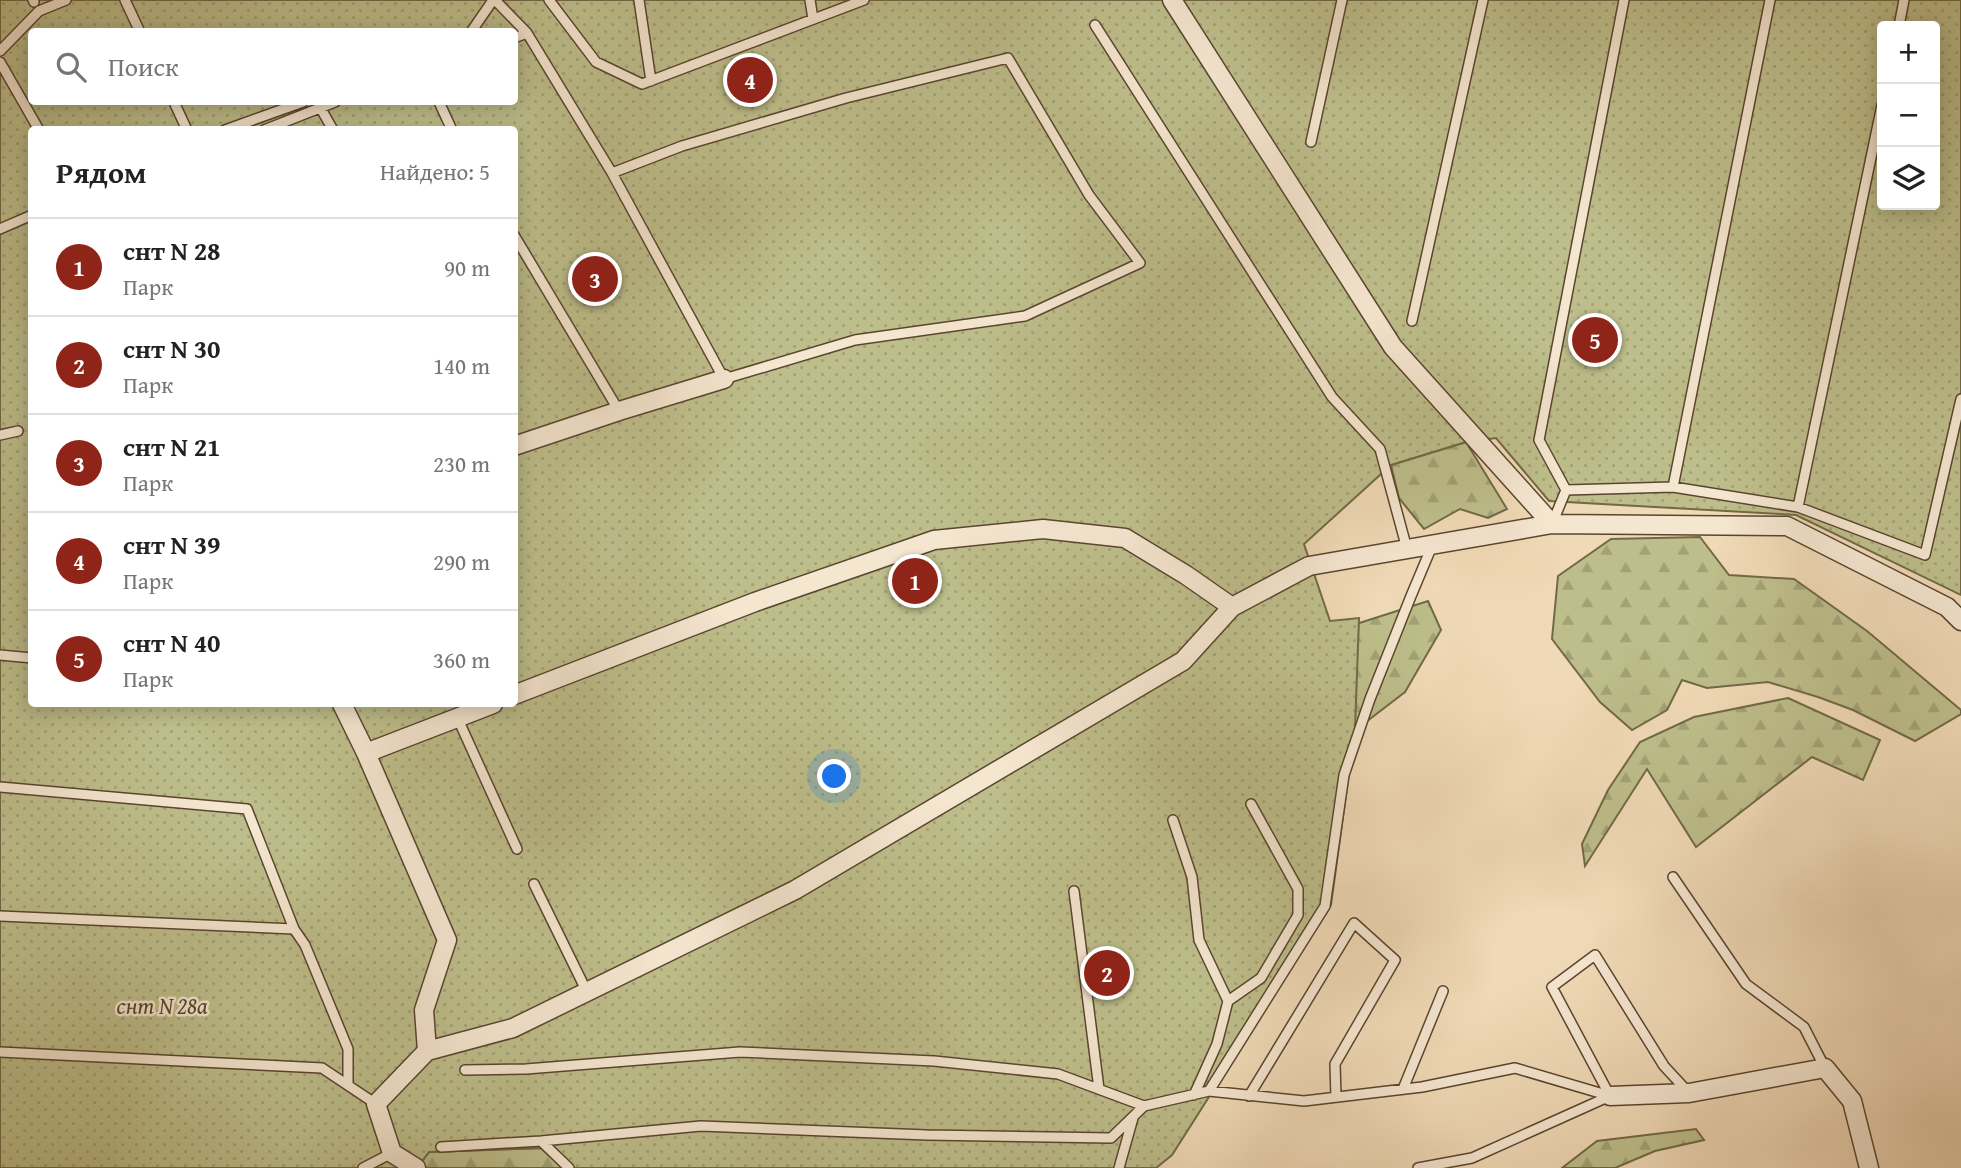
<!DOCTYPE html>
<html lang="ru">
<head>
<meta charset="utf-8">
<style>
  body { margin:0; font-family:"Gentium Book Plus",serif; background:#f6f6f6; color:#222 }
  .controls { position:absolute; right:21px; top:21px; display:grid; overflow:hidden; border-radius:7px; box-shadow:0 4px 18px #0003 }
  .controls button { width:63px; height:63px; display:grid; place-items:center; padding:0; border:0; border-bottom:2px solid #e0e0e0; background:#fff; color:#222; font:35px sans-serif }
  .you { position:absolute; left:835px; top:777px; width:24px; height:24px; margin:-18px; border:5px solid #fff; border-radius:50%; background:#1a73e8; box-shadow:0 0 0 10px #1a73e833 }
  .badge { display:grid; place-items:center; width:46px; height:46px; border-radius:50%; background:#8f2418; color:#fff; font-size:23px; font-weight:700 }
  .pin { position:absolute; translate:-50% -50%; border:4px solid #fff; box-shadow:0 2px 7px #0006 }
  .list { margin:0; padding:0; list-style:none }
  h2 { display:flex; justify-content:space-between; align-items:center; height:91px; margin:0; padding:0 28px; font-size:30px }
  h2 small { font-size:23px; font-weight:400; color:#767676 }
  .list li { display:grid; grid-template-columns:46px 1fr auto; gap:21px; align-items:center; box-sizing:border-box; height:98px; padding:0 28px; border-top:2px solid #e0e0e0 }
  .list b { display:block; font-size:26px; white-space:nowrap }
  .list p { margin:0; font-size:23px; white-space:nowrap; color:#767676 }
  .list em { font-size:23px; font-style:normal; color:#767676 }
  .icon { flex:none; width:38px; height:38px; fill:none; stroke:currentColor; stroke-width:2; stroke-linecap:round; stroke-linejoin:round }
  .map { position:relative; flex:none; width:1961px; height:1168px; overflow:hidden }
  .search { position:absolute; background:#fff; box-shadow:0 4px 18px #0003; left:28px; top:28px; width:490px; height:77px; display:flex; align-items:center; gap:18px; box-sizing:border-box; padding:0 24px; border-radius:7px; color:#767676; font-size:26px }
  .panel { position:absolute; background:#fff; box-shadow:0 4px 18px #0003; left:28px; top:126px; width:490px; height:581px; border-radius:7px }
  .map>svg:first-child { display:block }
  .forest { fill:url(#forest-firs); stroke:#726946; stroke-width:2 }
  .garden { fill:url(#garden-dots); stroke:#726946; stroke-width:2; fill-rule:evenodd }
  .lines { fill:none; stroke-linecap:round; stroke-linejoin:round }
  .service-casing { stroke:#5a452e; stroke-width:12 }
  .minor-casing { stroke:#5a452e; stroke-width:21 }
  .service { stroke:#f5e6d0; stroke-width:9 }
  .minor { stroke:#f5e6d0; stroke-width:18 }
  .labels { text-anchor:middle; stroke-width:5; stroke-linejoin:round; paint-order:stroke }
  .park-label { font-size:23px; font-style:italic; fill:#55472a; stroke:#f5e6d0 }
</style>
</head>
<body>
<div class="map">
<svg width="1961" height="1168" viewBox="0 0 1961 1168">
  <defs>
    <pattern id="forest-firs" width="22" height="20" patternUnits="userSpaceOnUse" patternTransform="scale(1.75)"><rect width="22" height="20" fill="#bdbe8b"/><path d="M5 1l3.5 6h-7zM16 11l3.5 6h-7z" fill="#a2a276"/></pattern>
    <pattern id="garden-dots" width="8" height="8" patternUnits="userSpaceOnUse" patternTransform="scale(1.75)"><rect width="8" height="8" fill="#bdbe8b"/><path d="M2 2h.1M6 6h.1" fill="none" stroke="#a2a276" stroke-width="1.8" stroke-linecap="round"/></pattern>
  </defs>
  <rect width="100%" height="100%" fill="#f0d9b6"/>
  <filter id="stains"><feTurbulence type="fractalNoise" baseFrequency=".00286" numOctaves="4"/><feColorMatrix values="0 0 0 0 .2 0 0 0 0 .09 0 0 0 0 .02 0 0 0 .5 -.17"/></filter>
  <radialGradient id="worn" r=".72"><stop offset=".6" stop-color="#630" stop-opacity="0"/><stop offset="1" stop-color="#630" stop-opacity=".3"/></radialGradient>
  <path class="forest" d="M1466 442 1507 509 1488 518 1460 509 1424 529 1399 498 1391 465Z
    M1700 537 1729 575 1794 579 1867 631 1961 710V714L1915 741 1853 710 1818 697 1768 682 1707 688 1682 680 1667 710 1632 730 1600 702 1552 639 1558 576 1611 539Z
    M1428 601 1441 630 1405 692 1349 735 1350 626Z
    M1788 698 1880 740 1863 780 1812 757 1696 847 1647 769 1585 866 1582 844 1608 790 1640 742 1694 717Z
    M1696 1129 1704 1140 1655 1151 1615 1168H1562L1597 1141Z
    M542 1148 563 1168H417L429 1152Z"/>
  <path class="garden" d="M0 0H1961V595L1796 515 1549 501 1496 438 1466 442 1391 465 1304 544 1330 621 1359 618 1355 729 1331 905 1172 1155 1156 1168H563L541 1148 429 1152 417 1168H0ZM1882 26H1935V205H1882ZM32 32H514V102H32ZM32 130H514V704H32Z"/>
  <g class="lines">
    <defs>
      <path id="service" d="M33 0 34 2
        M125 0 140 32
        M495 0 527 33 612 173 724 379 855 340 1025 316 1140 263 1089 195 1008 58 846 98 682 146 612 173
        M549 0 596 62 642 84 864 0
        M639 0 651 81
        M810 0 813 19
        M1095 25 1332 397 1380 449 1407 549
        M1899 26 1904 0
        M471 32 493 0
        M514 38 527 33
        M0 51 39 11 66 0
        M0 62 39 130
        M174 102 187 130
        M439 102 452 130
        M320 107 333 130
        M225 130 303 102
        M264 130 335 102
        M1311 142 1342 0
        M0 229 32 215
        M514 235 619 411
        M1412 321 1483 0
        M0 435 18 431
        M1673 487 1770 0
        M1566 490 1539 440 1624 0
        M1798 507 1882 105
        M1552 524 1566 490 1673 487 1798 507 1925 555 1961 399
        M0 655 32 658
        M457 717 517 849
        M0 787 247 809 294 929 305 945 348 1049V1085
        M1173 820 1192 877 1199 940 1228 1001 1217 1044 1194 1095
        M1673 877 1746 984 1804 1027 1825 1068
        M534 884 587 992
        M1074 891 1099 1089
        M0 916 294 929
        M1228 1001 1261 978 1298 915V889L1251 804
        M0 1052 322 1068 376 1104
        M465 1070 526 1069 740 1052 934 1061 1058 1074 1144 1106 1209 1091 1304 1101 1422 1087 1515 1068 1610 1096
        M1403 1089 1443 991
        M1209 1091 1325 906 1344 775 1370 699 1411 596 1432 546
        M1249 1096 1354 923 1395 960 1335 1064 1336 1097
        M1610 1096 1552 987 1595 955 1664 1066 1689 1093
        M541 1141 569 1168
        M441 1147 541 1141 701 1126 927 1135 1111 1138 1144 1106
        M363 1168 392 1153
        M1119 1168 1133 1118
        M1418 1168 1472 1158 1610 1096"/>
      <path id="minor" d="M1172 0 1393 347 1552 524
        M514 446 619 411 724 379
        M514 695 755 602 934 540 1043 529 1125 538 1186 575 1232 607
        M342 704 366 753
        M427 1051 424 1010 447 940 366 753 493 704
        M1610 1096 1689 1093 1825 1068 1852 1101 1869 1168
        M416 1168 392 1153 376 1104 427 1051 513 1028 795 890 1183 661 1232 607 1309 566 1552 524 1787 526 1947 607 1961 621"/>
    </defs>
    <use href="#service" class="service-casing"/>
    <use href="#minor" class="minor-casing"/>
    <use href="#service" class="service"/>
    <use href="#minor" class="minor"/>
  </g>
  <g class="labels">
    <g class="park-label">
      <text x="162" y="1014">снт N 28а</text>
    </g>
  </g>
  <rect width="100%" height="100%" filter="url(#stains)"/>
  <rect width="100%" height="100%" fill="url(#worn)"/>
</svg>
<div class="controls">
<button>+</button>
<button>−</button>
<button><svg class="icon" aria-label="layers" viewBox="0 0 24 24"><path d="M12 4l9 5-9 5-9-5zM3 14l9 5 9-5"/></svg></button>
</div>
<div class="you"></div>
<div class="pin badge" style="left:915px;top:581px">1</div>
<div class="pin badge" style="left:1107px;top:973px">2</div>
<div class="pin badge" style="left:595px;top:279px">3</div>
<div class="pin badge" style="left:750px;top:80px">4</div>
<div class="pin badge" style="left:1595px;top:340px">5</div>
<div class="search"><svg class="icon" aria-label="search" viewBox="0 0 24 24"><circle cx="10" cy="10" r="6"/><path d="M15 15l6 6"/></svg>Поиск</div>
<section class="panel">
<h2>Рядом<small>Найдено: 5</small></h2>
<ul class="list">
<li><span class="badge">1</span><div><b>снт N 28</b><p>Парк</p></div><em>90 m</em></li>
<li><span class="badge">2</span><div><b>снт N 30</b><p>Парк</p></div><em>140 m</em></li>
<li><span class="badge">3</span><div><b>снт N 21</b><p>Парк</p></div><em>230 m</em></li>
<li><span class="badge">4</span><div><b>снт N 39</b><p>Парк</p></div><em>290 m</em></li>
<li><span class="badge">5</span><div><b>снт N 40</b><p>Парк</p></div><em>360 m</em></li>
</ul>
</section>
</div>
</body>
</html>
